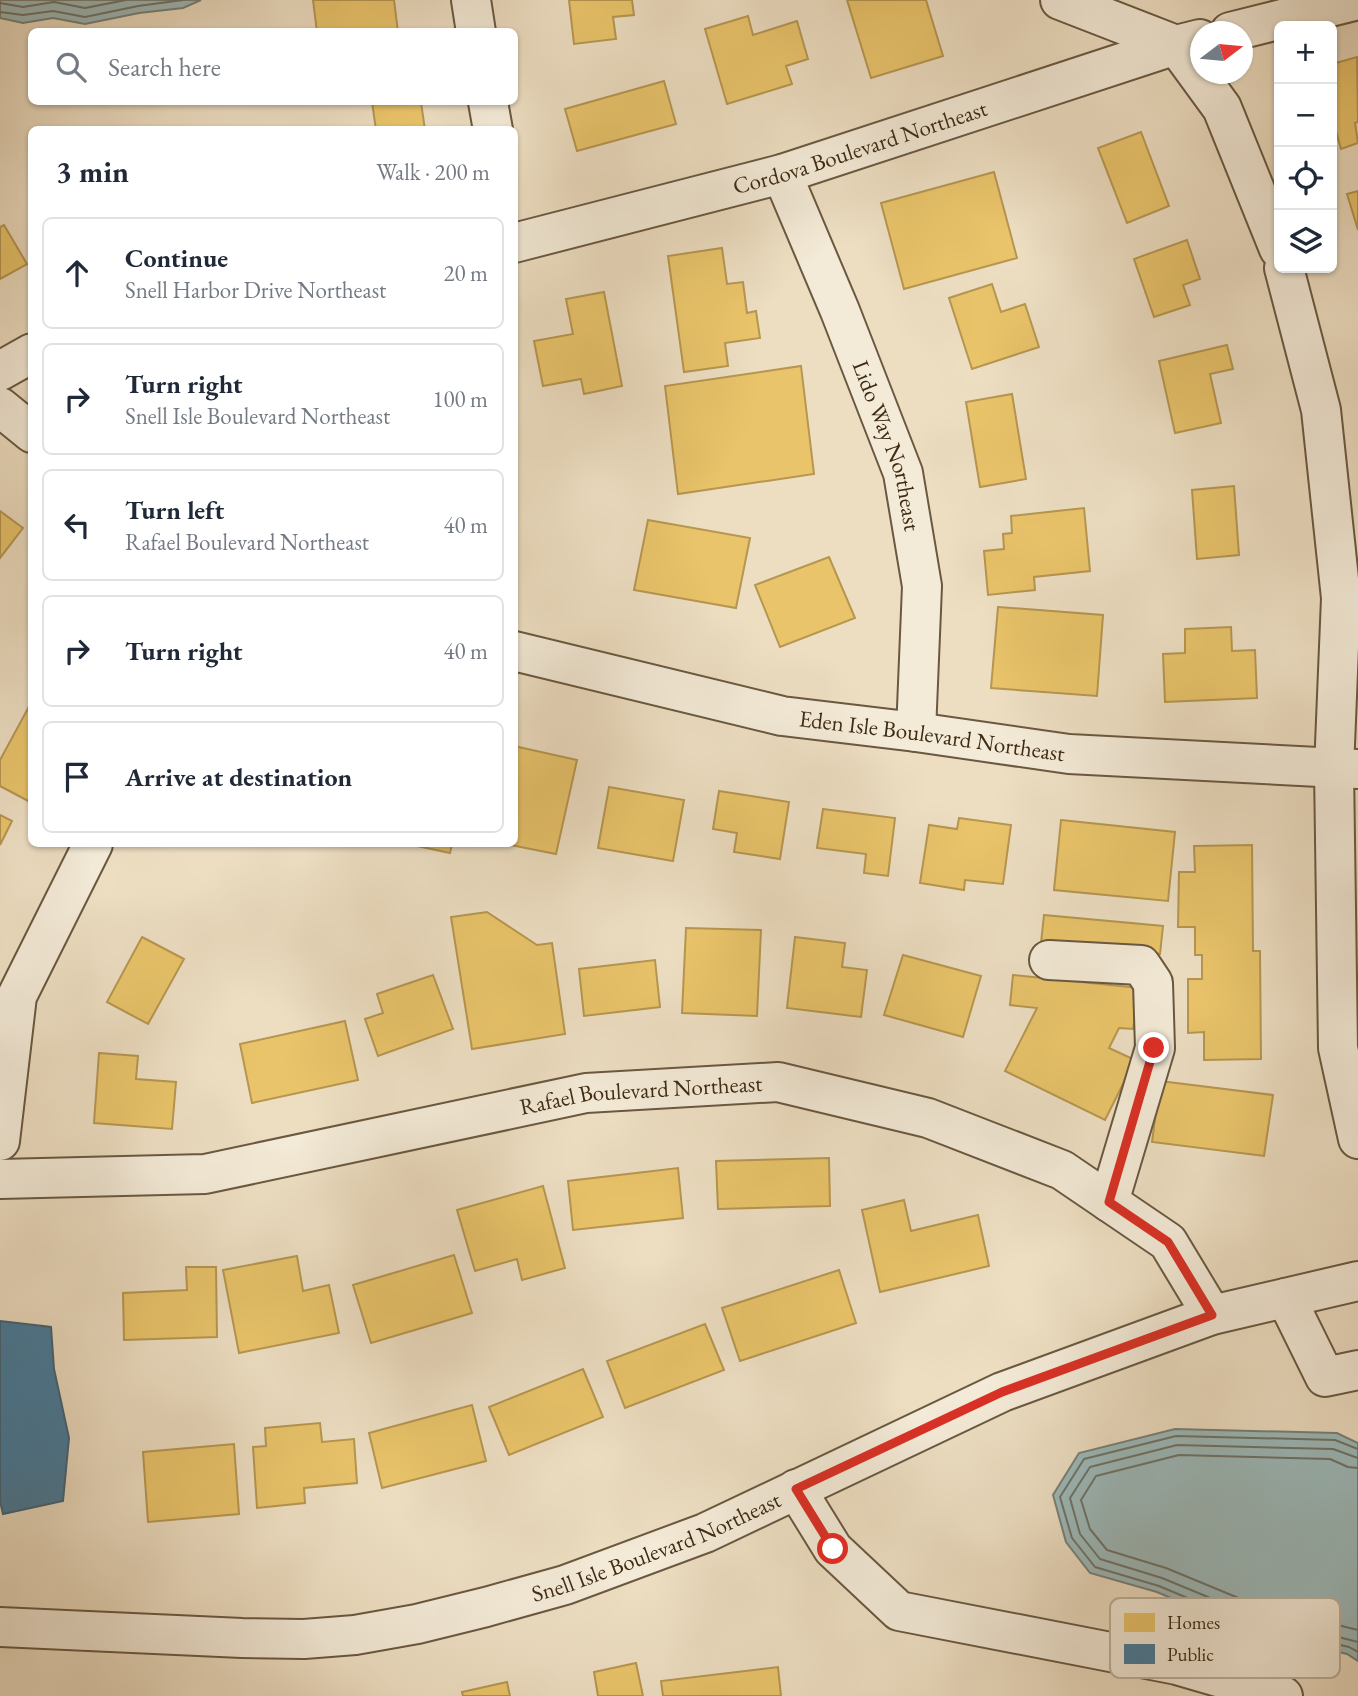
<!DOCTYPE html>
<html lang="en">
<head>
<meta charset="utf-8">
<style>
  body { margin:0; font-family:"EB Garamond",serif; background:#f2f2f3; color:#1f2937 }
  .controls { position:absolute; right:21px; top:21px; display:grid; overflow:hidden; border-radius:10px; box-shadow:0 2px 5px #0004 }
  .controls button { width:63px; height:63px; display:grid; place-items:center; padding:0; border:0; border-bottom:2px solid #e0e1e3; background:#fff; color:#1f2937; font:35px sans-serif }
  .compass { position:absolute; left:1190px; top:21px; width:63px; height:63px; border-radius:50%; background:#fff; box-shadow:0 2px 5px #0004; rotate:74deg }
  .stop { position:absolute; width:21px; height:21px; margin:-16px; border:5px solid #d93025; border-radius:50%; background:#fff }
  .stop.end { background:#d93025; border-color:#fff; box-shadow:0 2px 7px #0008 }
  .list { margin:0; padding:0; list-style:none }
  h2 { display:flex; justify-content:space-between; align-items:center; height:91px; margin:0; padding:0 28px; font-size:30px }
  h2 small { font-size:23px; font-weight:400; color:#747a83 }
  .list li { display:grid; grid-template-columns:46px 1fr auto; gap:21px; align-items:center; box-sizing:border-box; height:112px; margin:0 14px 14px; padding:0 14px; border:2px solid #e0e1e3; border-radius:10px }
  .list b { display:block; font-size:26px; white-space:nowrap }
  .list p { margin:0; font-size:23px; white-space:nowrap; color:#747a83 }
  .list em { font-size:23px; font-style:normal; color:#747a83 }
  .icon { flex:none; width:38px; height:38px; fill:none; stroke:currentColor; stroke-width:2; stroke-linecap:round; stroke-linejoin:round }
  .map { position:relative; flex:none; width:1358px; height:1696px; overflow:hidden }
  .search { position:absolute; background:#fff; box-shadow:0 2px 5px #0004; left:28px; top:28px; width:490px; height:77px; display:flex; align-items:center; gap:18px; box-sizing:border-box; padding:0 24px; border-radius:10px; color:#747a83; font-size:26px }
  .panel { position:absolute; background:#fff; box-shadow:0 2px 5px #0004; left:28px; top:126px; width:490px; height:721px; border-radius:10px }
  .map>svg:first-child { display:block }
  .water { fill:#9cbabb; stroke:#778178; stroke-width:2 }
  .homes { fill:#e9c46a; stroke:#b69650; stroke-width:2 }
  .public { fill:#457b9d; stroke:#436374; stroke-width:2 }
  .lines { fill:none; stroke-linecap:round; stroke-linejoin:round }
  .shore { stroke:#6e7368; stroke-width:2 }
  .minor-casing { stroke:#6a5840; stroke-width:42 }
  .minor { stroke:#f3ead7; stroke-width:38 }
  .route { stroke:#d93025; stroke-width:9 }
  .labels { text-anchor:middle; stroke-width:7; stroke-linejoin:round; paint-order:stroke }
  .street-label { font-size:23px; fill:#3f2c14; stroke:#f3ead7 }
  .key { fill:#f3ead7; stroke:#bdb19c; stroke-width:2 }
  .key-label { font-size:19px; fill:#3f2c14 }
</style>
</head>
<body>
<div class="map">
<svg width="1358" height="1696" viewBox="0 0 1358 1696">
  <rect width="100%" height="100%" fill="#eddec2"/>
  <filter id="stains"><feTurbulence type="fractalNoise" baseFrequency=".00286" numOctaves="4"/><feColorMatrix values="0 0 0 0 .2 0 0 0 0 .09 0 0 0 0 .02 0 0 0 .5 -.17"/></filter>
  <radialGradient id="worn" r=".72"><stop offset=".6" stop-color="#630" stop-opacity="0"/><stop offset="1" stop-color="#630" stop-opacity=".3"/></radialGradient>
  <path class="water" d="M0 0H201L183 8 139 13 85 24 53 18 23 23 0 18Z
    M1175 1429 1337 1433 1358 1443V1661L1347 1654 1244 1629 1157 1592 1090 1573 1066 1542 1053 1495 1079 1453Z"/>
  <path class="homes" d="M313 0H394L398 32H317Z
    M569 0H632L634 15 613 17 616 39 574 44Z
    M847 0H926L943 56 871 78Z
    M748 16 753 35 797 21 808 59 786 66 792 84 727 104 705 29Z
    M1357 57 1358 122 1355 123 1358 143 1341 149 1335 128 1332 129V64Z
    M664 81 676 124 577 151 565 109Z
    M372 102H421L425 130H376Z
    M1141 132 1169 206 1127 223 1098 148Z
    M994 172 1017 258 904 289 881 203Z
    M1358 191V230L1347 194Z
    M4 225 27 264 0 279V227Z
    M1187 240 1200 279 1183 285 1190 305 1154 317 1134 259Z
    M722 248 727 284 743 282 747 313 756 311 760 338 725 343 728 366 684 372 668 256Z
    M992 284 1001 312 1025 304 1039 347 972 369 949 298Z
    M604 292 622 386 584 394 581 379 543 386 534 341 573 334 566 299Z
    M1227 345 1233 369 1210 374 1221 423 1175 433 1159 361Z
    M801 366 814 474 678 494 665 386Z
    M1012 394 1026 479 980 487 966 402Z
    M1234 486 1239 555 1197 559 1192 490Z
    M1084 508 1090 571 1034 577 1035 590 988 595 984 551 1004 549 1003 534 1012 533 1011 516Z
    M0 511 23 528 0 558Z
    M648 520 750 538 736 608 634 590Z
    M829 557 855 618 780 647 755 585Z
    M998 607 1103 615 1097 696 991 688Z
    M1231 627 1232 651 1255 650 1257 698 1165 702 1163 654 1185 653V629Z
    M32 701V803L0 786V760Z
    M514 746 577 760 556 854 506 844H514Z
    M609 787 684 800 673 861 598 848Z
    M719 791 789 802 780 859 734 852 737 833 713 829Z
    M823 809 895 818 888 876 864 873 866 854 817 848Z
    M0 815 12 821 0 845Z
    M959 818 1011 825 1003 884 965 880 964 890 920 883 929 825 957 829Z
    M1061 820 1175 832 1168 901 1054 890Z
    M408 844H452L450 853Z
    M1252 845 1253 951H1260L1261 1059 1204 1060V1032L1188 1033V979H1202V955H1195V927H1178L1179 872H1195L1194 846Z
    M487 912 537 945 552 943 565 1034 472 1049 451 917Z
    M1044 915 1163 926 1160 954 1041 943Z
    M686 928 761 930 757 1016 682 1013Z
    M142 937 184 959 148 1024 107 1002Z
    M795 937 845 943 842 967 867 970 861 1017 787 1008Z
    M903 955 981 976 963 1037 884 1015Z
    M655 960 660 1007 584 1016 579 969Z
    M433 975 453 1029 378 1056 365 1019 383 1013 377 994Z
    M1013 975 1139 988 1133 1029 1119 1028 1109 1048 1135 1060 1105 1120 1005 1071 1037 1008 1010 1005Z
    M345 1021 358 1080 252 1103 240 1044Z
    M99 1053 138 1056 136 1079 176 1082 172 1129 94 1123Z
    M1160 1081 1273 1095 1264 1156 1152 1142Z
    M829 1158 830 1206 718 1209 716 1161Z
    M678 1168 683 1218 573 1230 568 1181Z
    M543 1186 565 1268 522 1280 517 1259 475 1271 457 1210Z
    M904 1200 911 1231 978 1215 989 1266 880 1292 862 1210Z
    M454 1255 472 1313 371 1343 353 1285Z
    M297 1256 303 1291 329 1285 339 1333 239 1353 223 1270Z
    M186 1267H216L217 1337 124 1340 123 1293 187 1290Z
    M839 1270 856 1323 740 1361 722 1308Z
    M705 1324 724 1370 625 1408 607 1361Z
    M583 1369 603 1417 509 1455 489 1407Z
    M472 1405 486 1461 382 1488 369 1433Z
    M320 1423 322 1442 354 1439 357 1483 304 1488 305 1503 257 1508 253 1447 266 1446 265 1428Z
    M234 1444 239 1514 148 1522 143 1452Z
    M636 1663 643 1696H598L594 1672Z
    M778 1667 781 1696H663L661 1681Z
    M507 1682 510 1696H463L462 1692Z"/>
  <path class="public" d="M0 1321 51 1327 54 1369 69 1438 63 1501 3 1514 0 1501Z"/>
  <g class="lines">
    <path class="shore" d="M0 3 23 7 54 2 85 8 126 0
      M0 12 23 15 53 11 85 17 138 6 183 0
      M1358 1449 1335 1440 1176 1436 1084 1459 1060 1497 1072 1538 1095 1567 1159 1586 1247 1623 1349 1647 1358 1652
      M1358 1458 1333 1449 1177 1445 1090 1467 1070 1498 1080 1534 1100 1559 1162 1578 1249 1614 1358 1642
      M1358 1468 1348 1467 1330 1459 1179 1455 1096 1476 1081 1500 1090 1529 1107 1550 1166 1568 1253 1604 1358 1630"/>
    <defs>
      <g id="minor">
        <path d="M471 0 476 32"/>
        <path d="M1060 0 1176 45 1222 108 1279 249"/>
        <path d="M1230 32 1358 0"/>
        <path d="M488 102 493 130"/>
        <path id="s1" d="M782 174 840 311 903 473 922 586 916 732"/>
        <path id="s2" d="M514 243 782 174 1176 45 1200 39"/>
        <path d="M1284 268 1321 410 1341 598 1334 769 1338 1048 1358 1139"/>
        <path d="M0 371 32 353"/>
        <path d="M0 407 32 433"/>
        <path id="s3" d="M514 651 782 716 916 732 1069 754 1358 769"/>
        <path d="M1049 960 1141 965 1153 983 1155 1048 1109 1202"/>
        <path d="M0 1141 17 996 93 844"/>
        <path id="s4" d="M0 1179 205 1174 586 1093 778 1082 928 1118 1062 1170 1168 1242 1212 1315"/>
        <path d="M1286 1298 1325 1377 1358 1370"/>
        <path d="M796 1489 833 1549 899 1611 1177 1665 1283 1696"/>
        <path id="s5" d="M0 1627 242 1638 304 1639 355 1635 417 1624 486 1607 565 1585 705 1533 1002 1392 1212 1315 1358 1281"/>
      </g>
    </defs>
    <use href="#minor" class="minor-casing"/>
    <use href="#minor" class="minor"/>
  </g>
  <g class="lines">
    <path class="route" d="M833 1549 796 1489 1002 1392 1212 1315 1168 1242 1109 1202 1154 1048"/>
  </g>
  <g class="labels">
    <g class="street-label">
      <text dy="8" stroke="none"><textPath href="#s2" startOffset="359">Cordova Boulevard Northeast</textPath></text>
      <text dy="8" stroke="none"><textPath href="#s1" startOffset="292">Lido Way Northeast</textPath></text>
      <text dy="8" stroke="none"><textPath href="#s3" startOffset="427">Eden Isle Boulevard Northeast</textPath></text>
      <text dy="8" stroke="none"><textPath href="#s4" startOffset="649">Rafael Boulevard Northeast</textPath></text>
      <text dy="8" stroke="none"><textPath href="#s5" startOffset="670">Snell Isle Boulevard Northeast</textPath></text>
    </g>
  </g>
  <rect x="1110" y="1598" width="230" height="80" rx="10" class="key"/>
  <rect x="1124" y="1613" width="31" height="19" fill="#e9c46a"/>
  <rect x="1124" y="1644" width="31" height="20" fill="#457b9d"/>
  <g class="key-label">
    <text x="1167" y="1629">Homes</text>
    <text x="1167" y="1661">Public</text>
  </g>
  <rect width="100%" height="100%" filter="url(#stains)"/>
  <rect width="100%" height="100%" fill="url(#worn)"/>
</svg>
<div class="controls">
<button>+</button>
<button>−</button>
<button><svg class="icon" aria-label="locate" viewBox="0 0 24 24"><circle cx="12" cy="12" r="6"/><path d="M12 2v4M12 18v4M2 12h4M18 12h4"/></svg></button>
<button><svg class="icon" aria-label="layers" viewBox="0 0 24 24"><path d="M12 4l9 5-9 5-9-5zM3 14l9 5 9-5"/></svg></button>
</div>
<svg class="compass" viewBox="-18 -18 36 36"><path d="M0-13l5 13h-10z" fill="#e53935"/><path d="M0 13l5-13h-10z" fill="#747a83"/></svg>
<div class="stop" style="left:833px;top:1549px"></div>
<div class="stop end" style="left:1154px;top:1048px"></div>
<div class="search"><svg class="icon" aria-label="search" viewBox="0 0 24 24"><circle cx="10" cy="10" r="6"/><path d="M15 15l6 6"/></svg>Search here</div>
<section class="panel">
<h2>3 min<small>Walk · 200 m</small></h2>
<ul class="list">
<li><svg class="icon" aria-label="ahead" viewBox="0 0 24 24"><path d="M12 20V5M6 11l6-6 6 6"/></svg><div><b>Continue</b><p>Snell Harbor Drive Northeast</p></div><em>20 m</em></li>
<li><svg class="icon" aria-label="right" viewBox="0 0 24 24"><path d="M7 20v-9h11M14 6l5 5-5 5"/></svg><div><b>Turn right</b><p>Snell Isle Boulevard Northeast</p></div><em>100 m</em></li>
<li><svg class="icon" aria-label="left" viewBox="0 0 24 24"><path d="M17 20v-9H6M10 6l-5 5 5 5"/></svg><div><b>Turn left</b><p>Rafael Boulevard Northeast</p></div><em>40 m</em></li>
<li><svg class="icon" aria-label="right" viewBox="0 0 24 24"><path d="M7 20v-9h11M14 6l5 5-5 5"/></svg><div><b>Turn right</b></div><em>40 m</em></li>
<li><svg class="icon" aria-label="arrive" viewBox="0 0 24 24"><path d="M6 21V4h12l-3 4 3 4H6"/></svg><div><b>Arrive at destination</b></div></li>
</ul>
</section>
</div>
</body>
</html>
